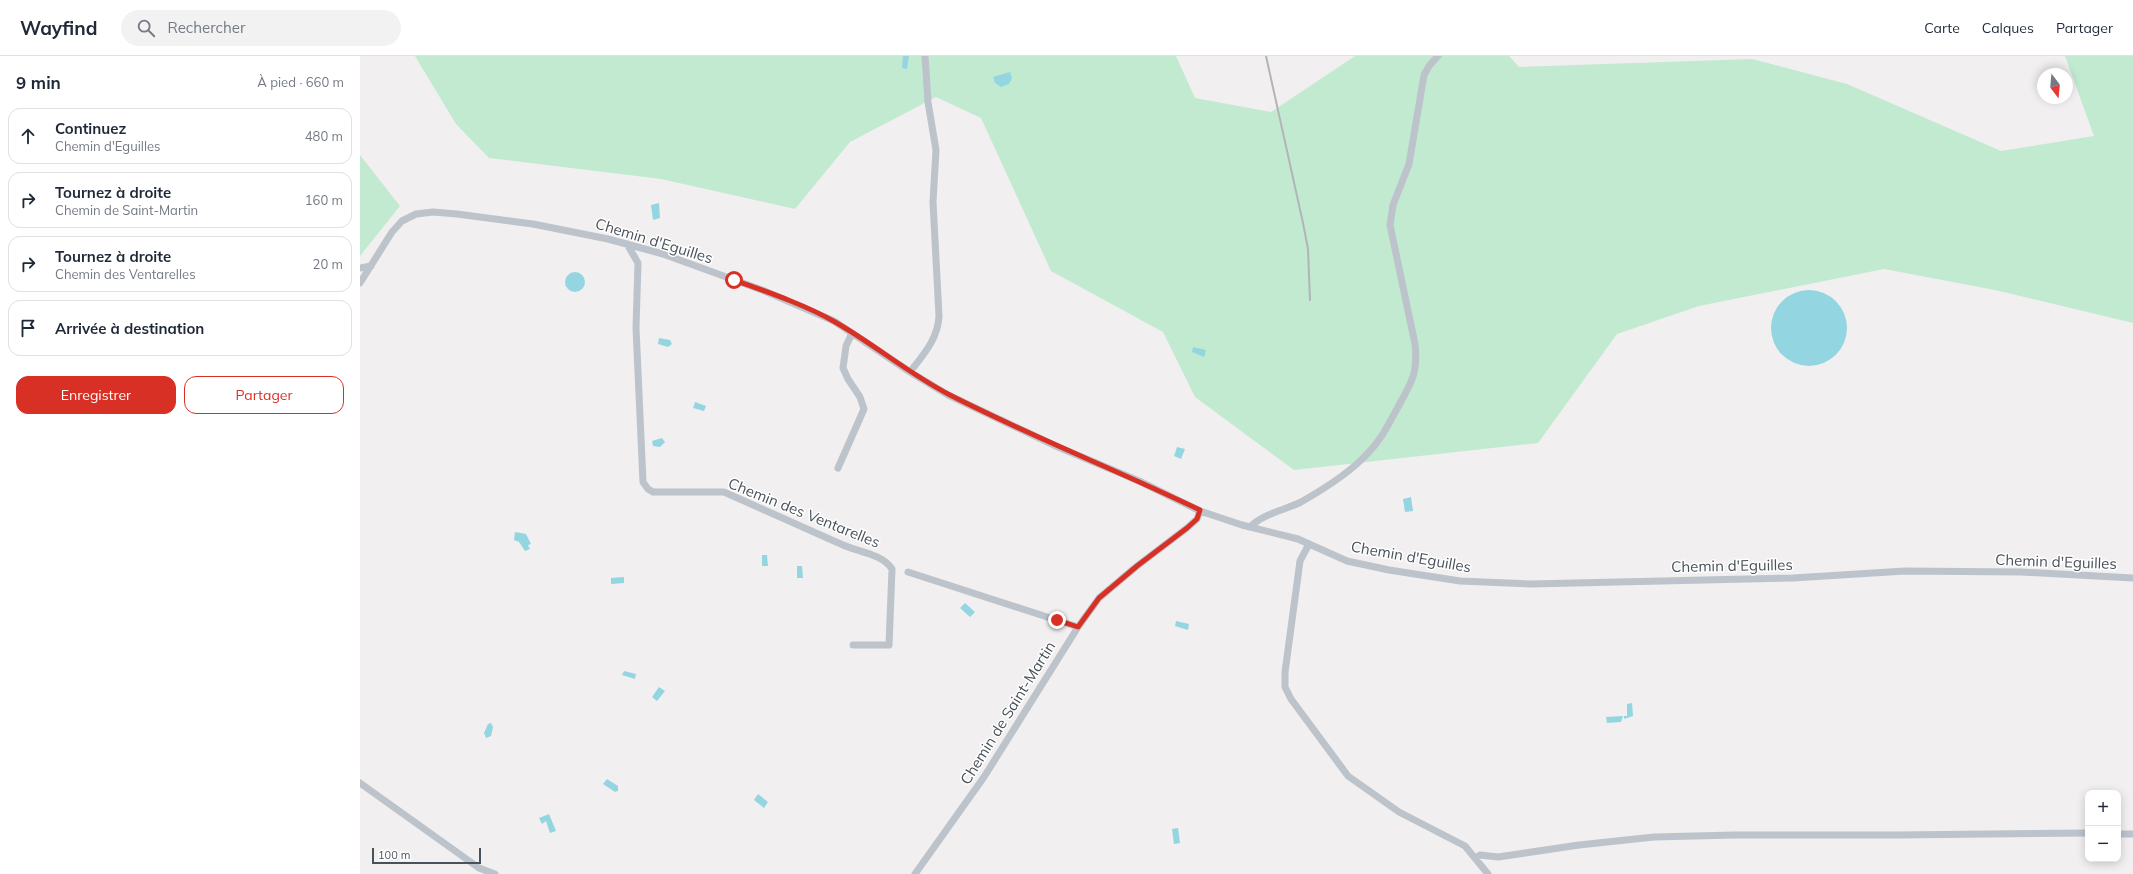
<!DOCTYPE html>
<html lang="fr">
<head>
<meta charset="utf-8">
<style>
  body { margin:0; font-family:Mulish,sans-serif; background:#f2f2f3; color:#1f2937 }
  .controls { position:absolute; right:12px; bottom:12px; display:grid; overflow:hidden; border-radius:8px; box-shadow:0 2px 10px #0003 }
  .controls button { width:36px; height:36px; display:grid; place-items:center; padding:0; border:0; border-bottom:1px solid #e0e1e3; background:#fff; color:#1f2937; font:20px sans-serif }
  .compass { position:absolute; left:1677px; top:12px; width:36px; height:36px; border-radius:50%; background:#fff; box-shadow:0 2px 10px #0003; rotate:164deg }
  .scale { position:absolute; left:12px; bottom:10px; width:109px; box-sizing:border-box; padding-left:4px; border:2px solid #49525a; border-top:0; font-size:11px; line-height:14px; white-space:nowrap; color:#49525a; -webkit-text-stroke:3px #fff; paint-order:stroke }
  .stop { position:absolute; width:12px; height:12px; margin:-9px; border:3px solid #d93025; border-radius:50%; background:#fff }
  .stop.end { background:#d93025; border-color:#fff; box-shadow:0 1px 4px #0008 }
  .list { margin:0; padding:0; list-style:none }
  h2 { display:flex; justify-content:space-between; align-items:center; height:52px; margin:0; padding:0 16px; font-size:17px }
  h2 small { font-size:13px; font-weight:400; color:#747a83 }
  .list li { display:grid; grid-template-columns:26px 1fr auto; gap:12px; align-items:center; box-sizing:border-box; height:56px; margin:0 8px 8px; padding:0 8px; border:1px solid #e0e1e3; border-radius:12px }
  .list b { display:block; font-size:15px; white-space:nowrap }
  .list p { margin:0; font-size:13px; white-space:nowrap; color:#747a83 }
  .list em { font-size:13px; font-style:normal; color:#747a83 }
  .actions { display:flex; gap:8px; padding:12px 16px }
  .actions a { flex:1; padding:9px 0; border:1px solid #d93025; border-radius:12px; text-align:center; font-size:14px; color:#d93025 }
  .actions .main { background:#d93025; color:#fff }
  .icon { flex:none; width:22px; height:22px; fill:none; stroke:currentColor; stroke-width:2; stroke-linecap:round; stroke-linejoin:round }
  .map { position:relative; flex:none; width:1773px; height:818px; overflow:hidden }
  header { display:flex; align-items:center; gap:24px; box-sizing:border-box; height:56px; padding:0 20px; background:#fff; border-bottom:1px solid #e0e1e3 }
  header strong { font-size:19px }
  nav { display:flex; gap:22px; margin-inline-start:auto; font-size:14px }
  .search { width:280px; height:36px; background:#f2f2f3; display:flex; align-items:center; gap:10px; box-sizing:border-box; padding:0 14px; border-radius:22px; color:#747a83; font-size:15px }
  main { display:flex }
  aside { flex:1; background:#fff }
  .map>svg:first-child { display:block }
  .green { fill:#c2ead0 }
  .water { fill:#94d5e2 }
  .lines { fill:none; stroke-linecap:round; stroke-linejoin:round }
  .street { stroke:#bcc3ca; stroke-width:7 }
  .rail { stroke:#b2b4b8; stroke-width:2 }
  .route { stroke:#d93025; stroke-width:5 }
  .labels { text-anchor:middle; stroke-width:3; stroke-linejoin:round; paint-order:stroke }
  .street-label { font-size:15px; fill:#49525a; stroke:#fff }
</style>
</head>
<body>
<header>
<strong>Wayfind</strong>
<div class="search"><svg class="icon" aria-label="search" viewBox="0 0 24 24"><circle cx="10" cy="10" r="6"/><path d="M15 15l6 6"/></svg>Rechercher</div>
<nav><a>Carte</a><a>Calques</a><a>Partager</a></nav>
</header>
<main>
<aside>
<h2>9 min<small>À pied · 660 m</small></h2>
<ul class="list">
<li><svg class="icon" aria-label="ahead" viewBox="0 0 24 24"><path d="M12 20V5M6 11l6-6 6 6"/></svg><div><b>Continuez</b><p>Chemin d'Eguilles</p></div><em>480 m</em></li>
<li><svg class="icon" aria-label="right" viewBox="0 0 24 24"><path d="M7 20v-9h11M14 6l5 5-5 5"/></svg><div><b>Tournez à droite</b><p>Chemin de Saint-Martin</p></div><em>160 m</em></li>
<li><svg class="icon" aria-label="right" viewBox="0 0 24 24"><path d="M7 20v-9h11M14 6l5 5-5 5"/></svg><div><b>Tournez à droite</b><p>Chemin des Ventarelles</p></div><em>20 m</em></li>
<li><svg class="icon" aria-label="arrive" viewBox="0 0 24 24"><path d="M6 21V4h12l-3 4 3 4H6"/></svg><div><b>Arrivée à destination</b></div></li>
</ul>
<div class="actions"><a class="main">Enregistrer</a><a>Partager</a></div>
</aside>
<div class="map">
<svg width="1773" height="818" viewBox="0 0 1773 818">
  <rect width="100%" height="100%" fill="#f1efef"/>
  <path class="green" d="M55 0H816L835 42 911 56 995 0H1149L1159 11 1392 3 1487 28 1641 95 1734 80 1705 0H1773V267L1635 234 1524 213 1339 250 1257 278 1178 387 934 414 835 341 803 276 691 215 621 62 576 41 490 86 435 153 301 123 129 102 96 68Z
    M0 99 40 150 0 200Z"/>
  <path class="water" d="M543 0H549L547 13 542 12Z
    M650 16 652 22 649 28 641 31 635 27 633 21Z
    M299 147 300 162 293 164 291 149Z
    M205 226a10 10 0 1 1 20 0a10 10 0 1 1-20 0Z
    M1411 272a38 38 0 1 1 76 0a38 38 0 1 1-76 0Z
    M299 282 310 284 312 288 308 291 298 288Z
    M833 291 846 294 844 301 832 296Z
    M335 346 346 350 344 355 333 352Z
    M302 382 305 386 300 391 293 390 292 385Z
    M817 391 825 393 821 403 814 400Z
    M1051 441 1053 455 1045 456 1043 443Z
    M155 476 166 478 171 488 168 489 170 493 165 495 159 486 154 484Z
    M402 499H407L408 510H402Z
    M437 510H442L443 522H437Z
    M264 521V527L251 528V522Z
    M605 547 615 556 610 561 600 552Z
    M816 565 829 568 828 574 815 570Z
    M264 615 276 618 275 623 262 619Z
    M299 631 305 635 297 645 292 641Z
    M1272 647 1273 660 1264 663V660H1267V648Z
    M1263 660 1261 666 1247 667 1246 661Z
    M131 667 133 671 131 680 126 682 124 677 128 668Z
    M247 723 258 730V735L255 736 243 728Z
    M398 738 408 746 404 752 394 744Z
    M189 758 196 775 190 777 186 765 182 768 179 762Z
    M818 772 820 787 814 788 812 773Z"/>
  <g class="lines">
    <path class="street" d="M267 188 278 207 276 272 283 426 288 433 293 436H364L483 489C499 496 522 498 532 513L529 589H493
      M0 212 11 210
      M0 227 32 176 42 165 56 158 73 156 97 158 173 168 248 183 303 198 402 234 474 265 550 316 588 339 698 391 779 425 840 455 882 469 938 483 987 505 1029 514 1100 525 1171 528 1433 522 1545 515 1661 516 1773 522
      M550 316C563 299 578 283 579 260L573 146 576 94 568 46 565 0
      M478 412 504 353 500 341 488 323 483 312 486 290 492 277
      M890 471C902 458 925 454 941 446 964 433 990 417 1008 397 1021 384 1029 367 1038 351 1052 325 1058 318 1055 288L1030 169 1033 149 1049 108 1064 19 1069 10 1078 0
      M949 488 940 505 925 616V631L931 643 988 720 1039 756 1105 790 1128 818
      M548 516 718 571
      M0 727 119 812 135 818
      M1758 778H1773
      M1116 802 1120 799 1138 801 1219 789 1294 781 1374 779H1538L1728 777
      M555 818 624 721 718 571 739 542 777 510 827 472 837 463 840 455"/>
    <path class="rail" d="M906 0 943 167 948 193 950 244"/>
  </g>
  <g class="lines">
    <path class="route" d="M374 224C405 235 446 249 475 266 514 288 549 318 590 339 672 381 757 414 840 454L837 463 827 472 777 510 739 542 718 571 697 564"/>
  </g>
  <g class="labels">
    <g class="street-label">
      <text transform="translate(294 185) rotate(17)" y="5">Chemin d'Eguilles</text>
      <text transform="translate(444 457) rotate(22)" y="5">Chemin des Ventarelles</text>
      <text transform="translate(1051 501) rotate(10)" y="5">Chemin d'Eguilles</text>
      <text transform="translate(1696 506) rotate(2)" y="5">Chemin d'Eguilles</text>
      <text transform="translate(1372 510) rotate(-1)" y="5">Chemin d'Eguilles</text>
      <text transform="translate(648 657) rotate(-58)" y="5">Chemin de Saint-Martin</text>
    </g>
  </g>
</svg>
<div class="controls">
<button>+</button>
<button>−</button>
</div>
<svg class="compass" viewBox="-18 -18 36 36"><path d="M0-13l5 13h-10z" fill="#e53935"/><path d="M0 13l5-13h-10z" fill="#747a83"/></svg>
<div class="scale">100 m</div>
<div class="stop" style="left:374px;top:224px"></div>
<div class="stop end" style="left:697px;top:564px"></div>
</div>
</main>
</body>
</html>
